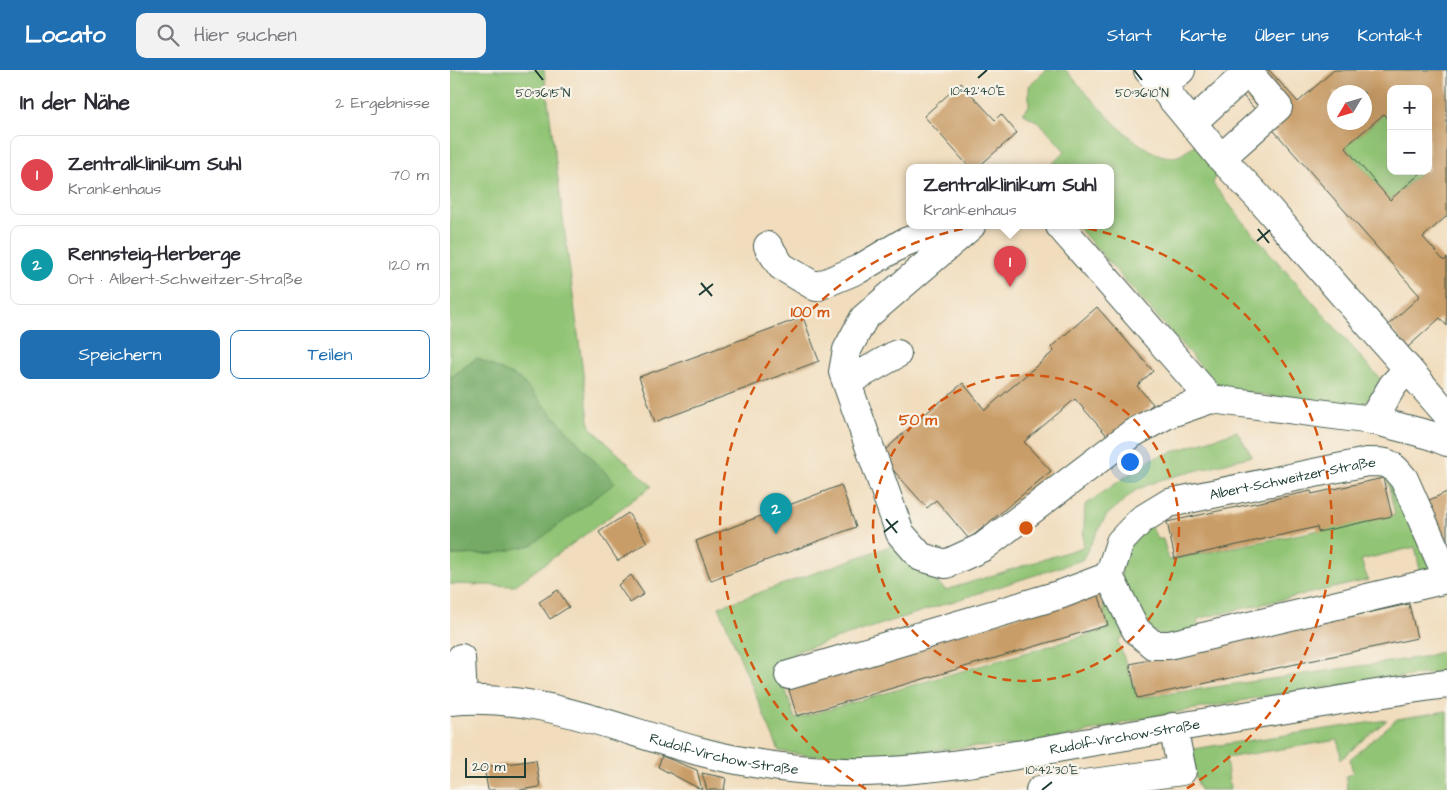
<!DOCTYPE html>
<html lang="de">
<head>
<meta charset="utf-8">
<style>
  body { margin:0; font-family:"Architects Daughter",sans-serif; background:#f2f2f3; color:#2b2b33 }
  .controls { position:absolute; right:15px; top:15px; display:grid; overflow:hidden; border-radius:10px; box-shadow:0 5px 20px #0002 }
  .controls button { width:45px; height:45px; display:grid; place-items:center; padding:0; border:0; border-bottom:1px solid #e1e1e2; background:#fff; color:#2b2b33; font:25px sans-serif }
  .compass { position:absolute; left:877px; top:15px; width:45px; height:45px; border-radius:50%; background:#fff; box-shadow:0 5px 20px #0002; rotate:232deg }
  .scale { position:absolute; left:15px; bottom:12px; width:61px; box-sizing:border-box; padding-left:5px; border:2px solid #1f3d34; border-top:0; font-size:14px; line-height:18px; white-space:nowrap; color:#1f3d34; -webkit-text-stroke:4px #f7f3e8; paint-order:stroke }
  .you { position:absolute; left:679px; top:391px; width:18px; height:18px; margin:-12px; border:4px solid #fff; border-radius:50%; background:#1a73e8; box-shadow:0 0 0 8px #1a73e833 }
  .badge { display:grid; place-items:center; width:32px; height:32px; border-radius:50%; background:#1f6fb2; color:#fff; font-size:16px; font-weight:700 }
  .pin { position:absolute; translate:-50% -41px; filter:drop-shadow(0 1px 2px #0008) }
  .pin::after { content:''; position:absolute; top:26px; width:18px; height:15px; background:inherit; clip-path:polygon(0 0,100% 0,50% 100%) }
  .popup { position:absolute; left:456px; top:94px; width:208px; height:65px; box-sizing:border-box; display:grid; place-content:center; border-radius:10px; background:#fff; filter:drop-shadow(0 1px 4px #0005); font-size:16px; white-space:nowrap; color:#7c7c81 }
  .popup b { font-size:19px; color:#2b2b33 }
  .popup::after { content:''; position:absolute; left:50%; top:100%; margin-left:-10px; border:10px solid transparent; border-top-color:#fff }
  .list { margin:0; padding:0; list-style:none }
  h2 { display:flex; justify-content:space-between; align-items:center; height:65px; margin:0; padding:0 20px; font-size:21px }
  h2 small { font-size:16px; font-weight:400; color:#7c7c81 }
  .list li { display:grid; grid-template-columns:32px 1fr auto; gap:15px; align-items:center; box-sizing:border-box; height:80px; margin:0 10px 10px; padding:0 10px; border:1px solid #e1e1e2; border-radius:10px }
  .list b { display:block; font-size:19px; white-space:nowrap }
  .list p { margin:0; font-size:16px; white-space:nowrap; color:#7c7c81 }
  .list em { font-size:16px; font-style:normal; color:#7c7c81 }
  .actions { display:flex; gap:10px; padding:15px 20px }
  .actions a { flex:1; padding:11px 0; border:1px solid #1f6fb2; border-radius:10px; text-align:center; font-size:18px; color:#1f6fb2 }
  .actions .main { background:#1f6fb2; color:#fff }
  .icon { flex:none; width:28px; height:28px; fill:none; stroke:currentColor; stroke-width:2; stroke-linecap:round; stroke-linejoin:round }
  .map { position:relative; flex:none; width:997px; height:720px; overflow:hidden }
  header { display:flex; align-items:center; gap:30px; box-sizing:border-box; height:70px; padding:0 25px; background:#1f6fb2; color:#fff }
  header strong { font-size:24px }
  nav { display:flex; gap:28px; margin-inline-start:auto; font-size:18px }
  .search { width:350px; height:45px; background:#f2f2f3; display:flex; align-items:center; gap:12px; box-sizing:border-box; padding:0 18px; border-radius:10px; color:#7c7c81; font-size:19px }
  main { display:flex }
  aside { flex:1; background:#fff }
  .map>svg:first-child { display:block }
  .green { fill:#91c475; stroke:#588054 }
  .forest { fill:#74aa66; stroke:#4a744d }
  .building { fill:#c99d67; fill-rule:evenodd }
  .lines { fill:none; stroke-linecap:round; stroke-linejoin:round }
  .minor-casing { stroke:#3e5549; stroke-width:30 }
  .minor { stroke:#fff; stroke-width:28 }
  .ticks { fill:none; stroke:#1f3d34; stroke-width:2 }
  .ring { fill:none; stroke:#d45610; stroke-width:2.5; stroke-dasharray:9 6 }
  .labels { text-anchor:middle; stroke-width:4.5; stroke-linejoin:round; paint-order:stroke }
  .street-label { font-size:14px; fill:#1f3d34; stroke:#f7f3e8 }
  .ticks-label { font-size:12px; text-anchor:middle; fill:#1f3d34; stroke:#f7f3e8; stroke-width:4.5; stroke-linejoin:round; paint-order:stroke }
  .centre { fill:#d45610; stroke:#f7f3e8; stroke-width:2.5 }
  .ring-label { font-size:15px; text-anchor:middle; font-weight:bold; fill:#d45610; stroke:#f7f3e8; stroke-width:4.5; stroke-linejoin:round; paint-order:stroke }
</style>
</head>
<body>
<header>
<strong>Locato</strong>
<div class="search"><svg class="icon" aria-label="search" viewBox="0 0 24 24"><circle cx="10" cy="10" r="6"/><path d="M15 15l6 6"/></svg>Hier suchen</div>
<nav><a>Start</a><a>Karte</a><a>Über uns</a><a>Kontakt</a></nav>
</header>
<main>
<aside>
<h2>In der Nähe<small>2 Ergebnisse</small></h2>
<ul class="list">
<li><span class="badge" style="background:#e0444e">1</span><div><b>Zentralklinikum Suhl</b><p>Krankenhaus</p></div><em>70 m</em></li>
<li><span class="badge" style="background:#0f9aa8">2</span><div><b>Rennsteig-Herberge</b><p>Ort · Albert-Schweitzer-Straße</p></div><em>120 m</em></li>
</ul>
<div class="actions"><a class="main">Speichern</a><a>Teilen</a></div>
</aside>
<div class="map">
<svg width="997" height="720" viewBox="0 0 997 720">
  <rect width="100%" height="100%" fill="#f7f3e8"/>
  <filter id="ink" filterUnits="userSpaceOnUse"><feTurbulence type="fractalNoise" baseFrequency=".02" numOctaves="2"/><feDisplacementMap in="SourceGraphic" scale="10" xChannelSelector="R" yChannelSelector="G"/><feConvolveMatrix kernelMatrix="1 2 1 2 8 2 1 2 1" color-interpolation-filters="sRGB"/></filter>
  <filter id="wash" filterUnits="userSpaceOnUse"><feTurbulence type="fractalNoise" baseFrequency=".0096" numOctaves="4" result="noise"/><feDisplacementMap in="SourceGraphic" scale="20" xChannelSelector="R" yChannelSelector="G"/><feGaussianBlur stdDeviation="1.12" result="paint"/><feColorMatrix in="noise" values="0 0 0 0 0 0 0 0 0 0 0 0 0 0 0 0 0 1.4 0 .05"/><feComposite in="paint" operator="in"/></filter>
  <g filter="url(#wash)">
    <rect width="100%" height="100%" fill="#f1ddbd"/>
    <path class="green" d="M0 0H94L140 357 202 416 64 516 0 514V485L43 484 27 288 0 308Z
      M596 0H616C637 23 693 95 728 86 734 84 742 76 747 73L768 97 763 114 798 158 931 310 911 340 770 318 627 156H660V98H598L615 81 590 53 572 43 579 36V16Z
      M934 44 941 52V101H973L940 130 895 77Z
      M787 361 802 386 710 410 686 420 656 446 632 490 345 582 333 611 345 649 658 559 650 517 682 560 668 571 688 628 973 587 997 580V601L829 624 695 648 630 664 565 676 519 677 445 684 361 686 329 681 269 537 443 475 496 520 633 477 635 435 701 389Z
      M936 404 945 410 981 499 972 509 965 477 911 490 918 510 747 549 749 562 717 566 700 561 671 508 673 485 698 452 708 469H713L719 490 945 445Z
      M997 641V720H897L896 706 903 703 900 689 947 649Z
      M937 650 891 689 888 670 776 688 780 720H750L740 689 742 680 749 678Z"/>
    <path class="forest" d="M27 288 70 309 165 413 82 475 43 484 0 485V308Z"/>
    <g id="blocks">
      <path class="building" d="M808 0H819L848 32 884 0H997V146L973 167 994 191 997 188V256L990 248 958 277 938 255 970 226 787 19ZM941 19H978L979 97 978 101H973L940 130 895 77 934 44 941 52ZM884 22H914V52H884Z
        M511 13 545 50 551 44 567 63 527 98H520L474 46Z
        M647 237 703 301 687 316 703 334 661 370 625 329 574 372 601 401 519 469 486 430 477 438 436 392 434 381 469 349 513 313 535 340 604 281 601 277Z
        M353 247 369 291 205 352 189 307Z
        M933 408 942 446 868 462 867 457 725 489 717 452 861 421 862 424Z
        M391 415 406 457 261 511 246 471Z
        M997 422V482L975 432Z
        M178 443 197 472 168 491 149 462Z
        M181 505 194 524 180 533 168 515Z
        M108 520 119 537 100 549 89 532Z
        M648 523 658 555 347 646 337 614Z
        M959 534 967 568 687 628 680 594Z
        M212 686 247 700 252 720 208 697Z
        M86 690 90 717 70 720H38L34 697Z
        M252 703 276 708 274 720H257Z"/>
    </g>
  </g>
  <g filter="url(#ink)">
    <use href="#blocks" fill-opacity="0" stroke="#3e5549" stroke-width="1"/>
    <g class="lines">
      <defs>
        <g id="minor">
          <path d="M698 0 771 88 808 127 997 344"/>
          <path d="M712 17 731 0"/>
          <path d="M742 53 798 2 828 37 771 88"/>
          <path d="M521 156 414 248 397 280 393 302 450 463 471 487 496 494 533 477 683 363 718 344 761 329 922 350 980 365 997 372"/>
          <path d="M610 156 761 329"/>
          <path d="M318 176 331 196 366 217 409 199 453 173 484 161 507 168"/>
          <path d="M397 312 447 284"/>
          <path d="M922 350 943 315 958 299"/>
          <path id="s1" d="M659 506 670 472 691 450 719 433 917 392C939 392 940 392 954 409L997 506"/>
          <path d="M11 588 13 629"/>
          <path d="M339 605 612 524 659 506 686 560 703 575H719L997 509"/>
          <path id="s2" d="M0 631C86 622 166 659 248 681 296 694 343 700 393 702 473 704 562 686 640 672 716 659 791 646 866 634 910 627 953 619 997 614"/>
          <path d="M590 720 732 701 723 657"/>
        </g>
      </defs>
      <use href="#minor" class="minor-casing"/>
      <use href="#minor" class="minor"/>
    </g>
  </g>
  <path class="ticks" d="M85 0 93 10M684 0 692 10M528 8 537 0M808 159 819 173M807 171 820 160M251 213 262 226M249 225 263 214M436 449 447 463M434 462 448 451M592 720 602 712"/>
  <g class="ring">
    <circle cx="576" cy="458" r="153"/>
    <path d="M416 719A306 306 0 1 1 736 719"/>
  </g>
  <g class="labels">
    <g class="street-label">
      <text dy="5" stroke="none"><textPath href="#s1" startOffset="225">Albert-Schweitzer-Straße</textPath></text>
      <text dy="5" stroke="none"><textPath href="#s2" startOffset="686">Rudolf-Virchow-Straße</textPath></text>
      <text dy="5" stroke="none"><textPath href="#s2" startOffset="281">Rudolf-Virchow-Straße</textPath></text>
    </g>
  </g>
  <g class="ticks-label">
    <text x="528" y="25">10°42'40"E</text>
    <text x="93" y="27">50°36'15"N</text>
    <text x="692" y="27">50°36'10"N</text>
    <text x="602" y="704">10°42'30"E</text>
  </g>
  <circle cx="576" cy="458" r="8" class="centre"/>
  <g class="ring-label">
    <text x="360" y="247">100 m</text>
    <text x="468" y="355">50 m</text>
  </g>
</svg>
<div class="controls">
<button>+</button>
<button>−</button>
</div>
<svg class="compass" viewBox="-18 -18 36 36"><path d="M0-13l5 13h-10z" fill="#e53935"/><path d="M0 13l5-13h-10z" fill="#7c7c81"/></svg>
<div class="scale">20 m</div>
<div class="you"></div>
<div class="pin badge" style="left:560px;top:217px;background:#e0444e">1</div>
<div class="popup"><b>Zentralklinikum Suhl</b>Krankenhaus</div>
<div class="pin badge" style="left:326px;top:464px;background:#0f9aa8">2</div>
</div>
</main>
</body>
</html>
